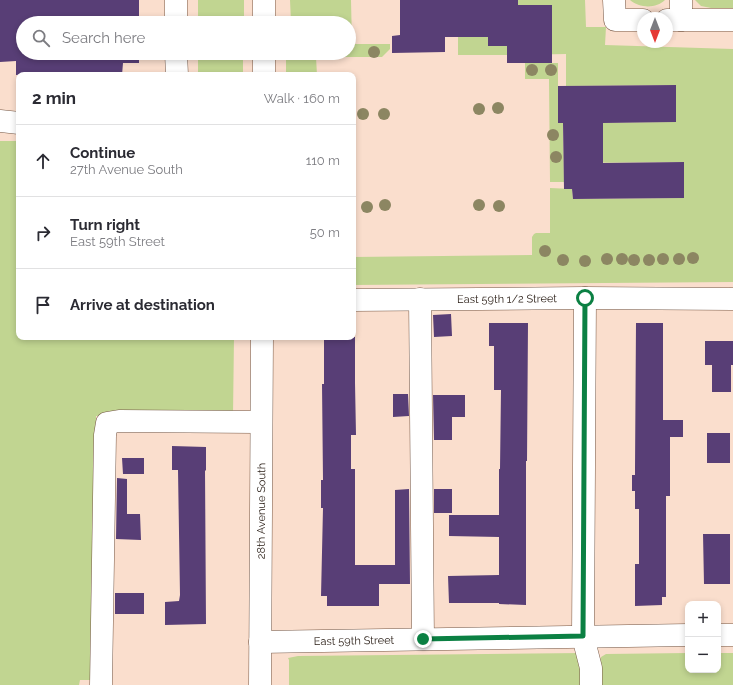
<!DOCTYPE html>
<html lang="en">
<head>
<meta charset="utf-8">
<style>
  body { margin:0; font-family:Raleway,sans-serif; background:#f2f2f3; color:#2b2b33 }
  .controls { position:absolute; right:12px; bottom:12px; display:grid; overflow:hidden; border-radius:8px; box-shadow:0 2px 6px #0003 }
  .controls button { width:36px; height:36px; display:grid; place-items:center; padding:0; border:0; border-bottom:1px solid #e1e1e2; background:#fff; color:#2b2b33; font:20px sans-serif }
  .compass { position:absolute; left:637px; top:12px; width:36px; height:36px; border-radius:50%; background:#fff; box-shadow:0 2px 6px #0003; rotate:180deg }
  .stop { position:absolute; width:12px; height:12px; margin:-9px; border:3px solid #0b8043; border-radius:50%; background:#fff }
  .stop.end { background:#0b8043; border-color:#fff; box-shadow:0 1px 4px #0008 }
  .list { margin:0; padding:0; list-style:none }
  h2 { display:flex; justify-content:space-between; align-items:center; height:52px; margin:0; padding:0 16px; font-size:17px }
  h2 small { font-size:13px; font-weight:400; color:#7c7c81 }
  .list li { display:grid; grid-template-columns:26px 1fr auto; gap:12px; align-items:center; box-sizing:border-box; height:72px; padding:0 16px; border-top:1px solid #e1e1e2 }
  .list b { display:block; font-size:15px; white-space:nowrap }
  .list p { margin:0; font-size:13px; white-space:nowrap; color:#7c7c81 }
  .list em { font-size:13px; font-style:normal; color:#7c7c81 }
  .icon { flex:none; width:22px; height:22px; fill:none; stroke:currentColor; stroke-width:2; stroke-linecap:round; stroke-linejoin:round }
  .map { position:relative; flex:none; width:733px; height:685px; overflow:hidden }
  .search { position:absolute; background:#fff; box-shadow:0 2px 6px #0003; left:16px; top:16px; width:340px; height:44px; display:flex; align-items:center; gap:10px; box-sizing:border-box; padding:0 14px; border-radius:22px; color:#7c7c81; font-size:15px }
  .panel { position:absolute; background:#fff; box-shadow:0 2px 6px #0003; left:16px; top:72px; width:340px; height:268px; border-radius:8px }
  .map>svg:first-child { display:block }
  .green { fill:#c1d591 }
  .building { fill:#583e76 }
  .lines { fill:none; stroke-linecap:round; stroke-linejoin:round }
  .minor-casing { stroke:#765846; stroke-width:23 }
  .minor { stroke:#fff; stroke-width:22 }
  .tree { fill:#8c8662 }
  .route { stroke:#0b8043; stroke-width:5 }
  .labels { text-anchor:middle; stroke-width:4; stroke-linejoin:round; paint-order:stroke }
  .street-label { font-size:11px; fill:#271b13; stroke:#fdefe6 }
</style>
</head>
<body>
<div class="map">
<svg width="733" height="685" viewBox="0 0 733 685">
  <rect width="100%" height="100%" fill="#fadecd"/>
  <path class="green" d="M198 0H244V23H198Z
    M290 0H351L352 44H390V49L382 57H316L317 75H286V53H349V23H287L291 22Z
    M518 0H585L586 27H606L605 45 733 49V282L353 285V257L532 255V237L534 234 536 233H550V188L572 189 573 199 684 198 683 162 573 163V123L676 122V85L566 86V54L516 55 552 36V5H518Z
    M630 0H665C656 9 639 8 630 0Z
    M695 0H733V8H711L701 6Z
    M458 37H488L507 46V55H458Z
    M198 53H243V75H198Z
    M525 63H558V122L563 123 564 182H550L549 79H525Z
    M0 141H19V337H234L233 415 96 416 94 680H80L79 685H0Z
    M583 653 586 685H289V660L288 658 298 656Z
    M688 653V670H718V653H733V685H600V662L601 657 606 654Z"/>
  <path class="building" d="M0 0H139V23H23V53H139V63H123L122 75H16V61L0 62Z
    M400 0H518V5H552V63H507V46H488V37H445V52L392 53V36L400 35Z
    M676 85V122L603 123V163L684 162V198L573 199 572 189H564L563 123H558V86Z
    M451 314 452 336 434 337 433 315Z
    M489 323H528L527 461H526V605L499 604V603H449L448 576 499 575V537L449 536V515H499V469H500L501 390H494V346H489Z
    M636 323H663V420H683V437H670V496H666V597H662V605L635 606V564H639V509H635V491H632V475H635V468Z
    M324 337H355V383L356 435H351V469H355V565H395V490L409 489 410 584H379V606H327V596H321L323 508H321V480H323L322 384H324Z
    M705 341H733V365H731V392H712V365H705Z
    M393 394H408L409 416 393 417Z
    M433 395H465V417H452V440H434Z
    M707 433H730V463H707Z
    M172 446 206 447V471L205 470 206 624 165 625V602L179 601 180 595 178 470H172Z
    M122 458H144V474H123Z
    M117 478 127 479V514H140L141 540 116 539Z
    M434 489H452V513H434Z
    M703 534H730V584H704Z
    M115 593H144V614H115Z"/>
  <g class="lines">
    <defs>
      <g id="minor">
        <path d="M176 0V23"/>
        <path d="M614 0 615 20H643"/>
        <path d="M681 0V20"/>
        <path d="M667 20H733"/>
        <path d="M264 23V0"/>
        <path d="M176 53 177 75"/>
        <path d="M264 75V53"/>
        <path d="M0 121 19 123"/>
        <path d="M585 298 583 637 591 668V685"/>
        <path d="M420 299 423 639"/>
        <path id="s1" d="M353 300 585 298 733 299"/>
        <path d="M718 635H733"/>
        <path id="s2" d="M260 642 688 635"/>
        <path d="M101 685 105 435 107 423 119 421 261 422"/>
        <path id="s3" d="M260 685 262 337"/>
      </g>
    </defs>
    <use href="#minor" class="minor-casing"/>
    <use href="#minor" class="minor"/>
  </g>
  <g class="tree">
    <circle cx="374" cy="52" r="6"/>
    <circle cx="532" cy="70" r="6"/>
    <circle cx="551" cy="70" r="6"/>
    <circle cx="498" cy="108" r="6"/>
    <circle cx="479" cy="109" r="6"/>
    <circle cx="363" cy="114" r="6"/>
    <circle cx="384" cy="114" r="6"/>
    <circle cx="553" cy="135" r="6"/>
    <circle cx="556" cy="157" r="6"/>
    <circle cx="385" cy="205" r="6"/>
    <circle cx="479" cy="205" r="6"/>
    <circle cx="499" cy="206" r="6"/>
    <circle cx="367" cy="207" r="6"/>
    <circle cx="545" cy="251" r="6"/>
    <circle cx="693" cy="258" r="6"/>
    <circle cx="607" cy="259" r="6"/>
    <circle cx="622" cy="259" r="6"/>
    <circle cx="663" cy="259" r="6"/>
    <circle cx="679" cy="259" r="6"/>
    <circle cx="563" cy="260" r="6"/>
    <circle cx="634" cy="260" r="6"/>
    <circle cx="649" cy="260" r="6"/>
    <circle cx="585" cy="261" r="6"/>
  </g>
  <g class="lines">
    <path class="route" d="M423 639 583 636 585 298"/>
  </g>
  <g class="labels">
    <g class="street-label">
      <text dy="4" stroke="none"><textPath href="#s1" startOffset="154">East 59th 1/2 Street</textPath></text>
      <text dy="4" stroke="none"><textPath href="#s3" startOffset="174">28th Avenue South</textPath></text>
      <text dy="4" stroke="none"><textPath href="#s2" startOffset="94">East 59th Street</textPath></text>
    </g>
  </g>
</svg>
<div class="controls">
<button>+</button>
<button>−</button>
</div>
<svg class="compass" viewBox="-18 -18 36 36"><path d="M0-13l5 13h-10z" fill="#e53935"/><path d="M0 13l5-13h-10z" fill="#7c7c81"/></svg>
<div class="stop" style="left:585px;top:298px"></div>
<div class="stop end" style="left:423px;top:639px"></div>
<div class="search"><svg class="icon" aria-label="search" viewBox="0 0 24 24"><circle cx="10" cy="10" r="6"/><path d="M15 15l6 6"/></svg>Search here</div>
<section class="panel">
<h2>2 min<small>Walk · 160 m</small></h2>
<ul class="list">
<li><svg class="icon" aria-label="ahead" viewBox="0 0 24 24"><path d="M12 20V5M6 11l6-6 6 6"/></svg><div><b>Continue</b><p>27th Avenue South</p></div><em>110 m</em></li>
<li><svg class="icon" aria-label="right" viewBox="0 0 24 24"><path d="M7 20v-9h11M14 6l5 5-5 5"/></svg><div><b>Turn right</b><p>East 59th Street</p></div><em>50 m</em></li>
<li><svg class="icon" aria-label="arrive" viewBox="0 0 24 24"><path d="M6 21V4h12l-3 4 3 4H6"/></svg><div><b>Arrive at destination</b></div></li>
</ul>
</section>
</div>
</body>
</html>
